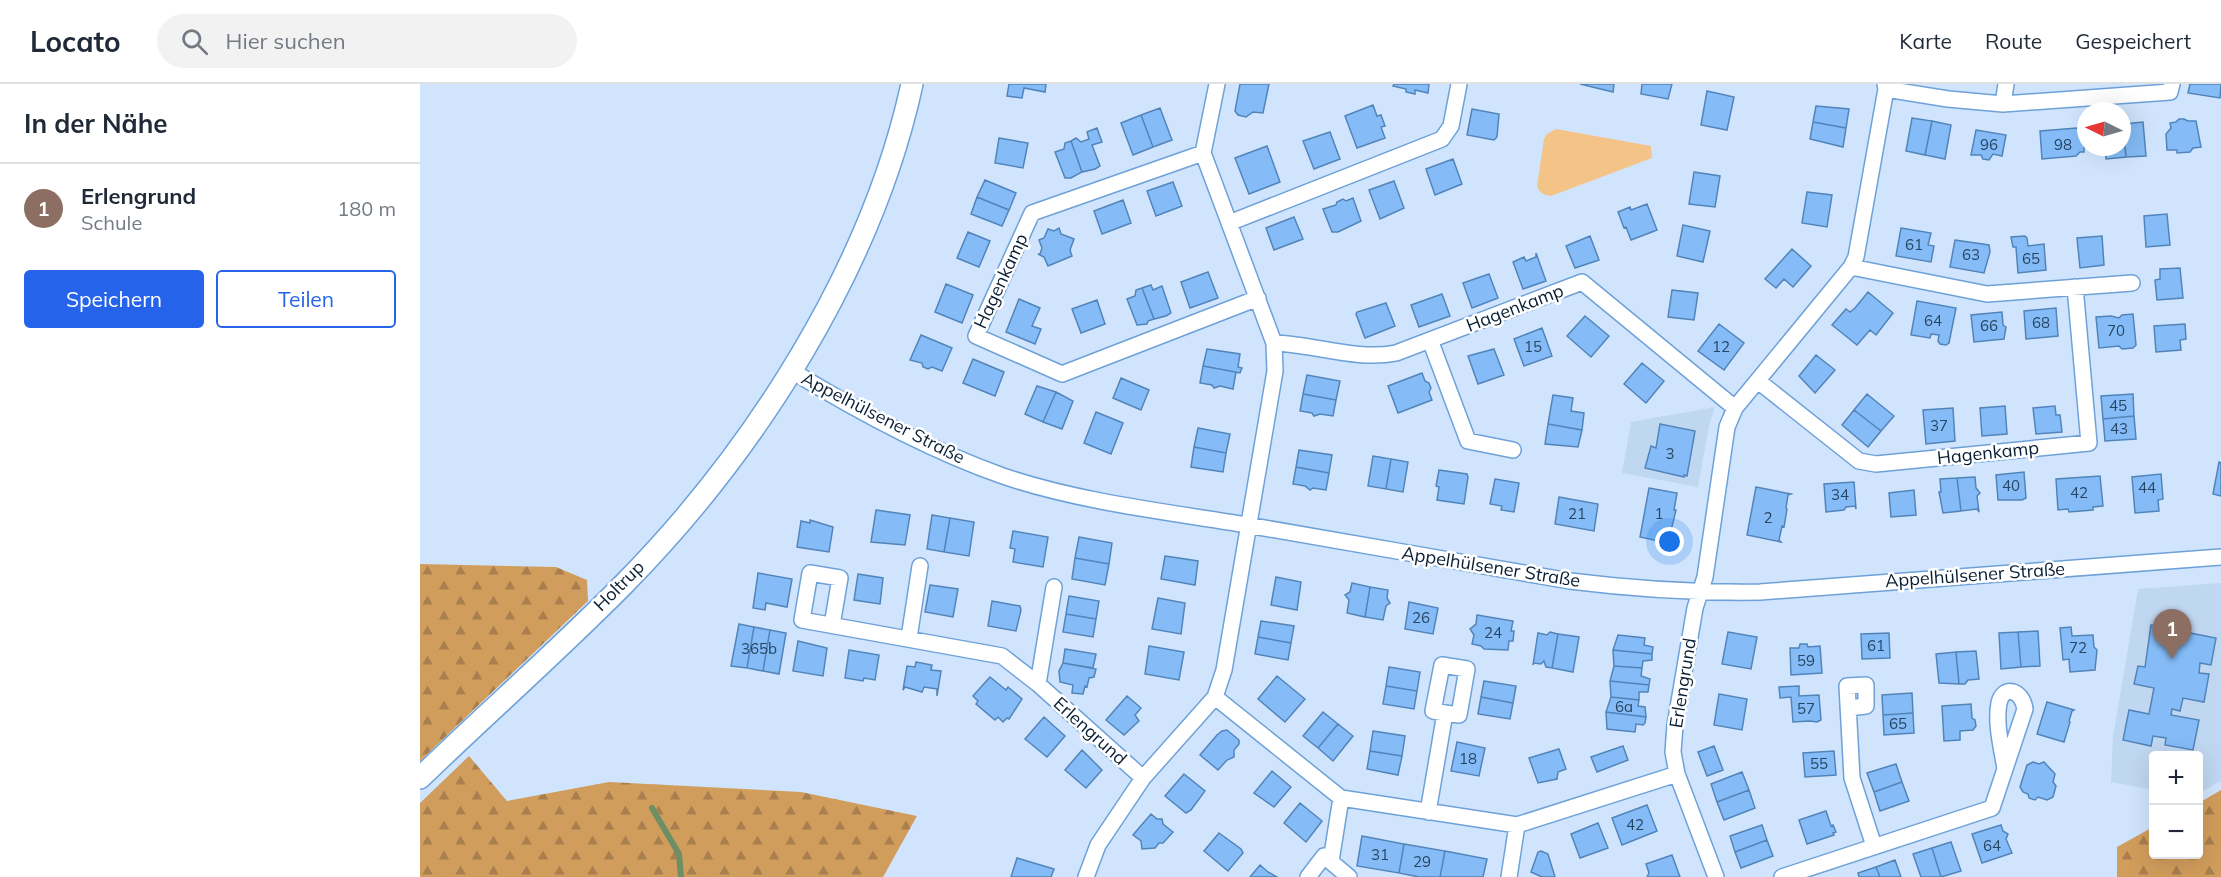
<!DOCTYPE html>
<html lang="de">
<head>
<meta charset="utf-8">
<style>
  body { margin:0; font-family:Mulish,sans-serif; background:#f2f2f3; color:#1f2937 }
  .controls { position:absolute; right:18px; bottom:18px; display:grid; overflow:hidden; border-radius:6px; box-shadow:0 6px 24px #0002 }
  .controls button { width:54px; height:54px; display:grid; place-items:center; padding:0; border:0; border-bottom:2px solid #e0e1e3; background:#fff; color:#1f2937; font:30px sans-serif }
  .compass { position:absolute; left:1657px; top:18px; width:54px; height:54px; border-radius:50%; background:#fff; box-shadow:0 6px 24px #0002; rotate:275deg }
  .you { position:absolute; left:1250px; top:458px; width:21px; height:21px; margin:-15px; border:4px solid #fff; border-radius:50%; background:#1a73e8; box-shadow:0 0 0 9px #1a73e833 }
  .badge { display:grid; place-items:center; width:39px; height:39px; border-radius:50%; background:#2563eb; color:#fff; font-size:20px; font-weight:700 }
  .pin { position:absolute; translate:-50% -50px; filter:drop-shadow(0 2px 3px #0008) }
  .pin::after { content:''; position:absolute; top:32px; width:21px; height:18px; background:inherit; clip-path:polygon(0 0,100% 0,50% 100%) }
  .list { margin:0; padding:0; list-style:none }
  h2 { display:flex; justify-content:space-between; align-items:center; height:78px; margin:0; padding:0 24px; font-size:26px }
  h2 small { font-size:20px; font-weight:400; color:#747a83 }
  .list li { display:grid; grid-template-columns:39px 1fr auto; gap:18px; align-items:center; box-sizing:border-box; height:90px; padding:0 24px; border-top:2px solid #e0e1e3 }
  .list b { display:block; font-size:22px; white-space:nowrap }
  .list p { margin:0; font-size:20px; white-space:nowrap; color:#747a83 }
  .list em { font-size:20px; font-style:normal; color:#747a83 }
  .actions { display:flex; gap:12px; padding:18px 24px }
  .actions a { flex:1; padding:14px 0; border:2px solid #2563eb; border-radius:6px; text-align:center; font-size:21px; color:#2563eb }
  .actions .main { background:#2563eb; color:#fff }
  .icon { flex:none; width:33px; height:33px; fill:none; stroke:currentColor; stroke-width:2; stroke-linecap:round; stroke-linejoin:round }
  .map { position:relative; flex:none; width:1801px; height:793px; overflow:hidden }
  header { display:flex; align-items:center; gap:36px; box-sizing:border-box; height:84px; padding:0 30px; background:#fff; border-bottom:2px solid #e0e1e3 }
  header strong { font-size:28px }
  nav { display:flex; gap:33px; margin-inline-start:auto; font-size:21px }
  .search { width:420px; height:54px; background:#f2f2f3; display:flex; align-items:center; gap:15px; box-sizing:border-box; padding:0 21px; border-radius:33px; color:#747a83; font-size:22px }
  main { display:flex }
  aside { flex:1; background:#fff }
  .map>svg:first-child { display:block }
  .built { fill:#c0d7f1 }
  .forest { fill:url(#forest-firs) }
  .park { fill:#f4c388 }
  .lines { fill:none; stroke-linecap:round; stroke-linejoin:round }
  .stream { stroke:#6e8e63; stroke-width:6 }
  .building { fill:#85bcf7; stroke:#5284b9; stroke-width:1.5 }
  .minor-casing { stroke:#6ea1d8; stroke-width:18 }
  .secondary-casing { stroke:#6ea1d8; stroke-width:24 }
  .minor { stroke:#fff; stroke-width:15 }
  .secondary { stroke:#fff; stroke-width:21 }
  .labels { text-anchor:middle; stroke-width:5; stroke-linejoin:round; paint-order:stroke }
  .number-label { font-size:15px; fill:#284664 }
  .street-label { font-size:18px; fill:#091e33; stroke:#fff }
</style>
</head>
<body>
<header>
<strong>Locato</strong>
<div class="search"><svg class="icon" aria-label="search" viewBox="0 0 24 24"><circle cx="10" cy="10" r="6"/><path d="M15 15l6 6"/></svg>Hier suchen</div>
<nav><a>Karte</a><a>Route</a><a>Gespeichert</a></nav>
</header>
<main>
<aside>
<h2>In der Nähe<small></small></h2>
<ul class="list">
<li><span class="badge" style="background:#8d6e63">1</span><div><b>Erlengrund</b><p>Schule</p></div><em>180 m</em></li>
</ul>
<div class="actions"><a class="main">Speichern</a><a>Teilen</a></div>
</aside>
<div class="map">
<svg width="1801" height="793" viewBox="0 0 1801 793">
  <defs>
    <pattern id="forest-firs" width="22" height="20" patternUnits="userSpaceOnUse" patternTransform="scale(1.5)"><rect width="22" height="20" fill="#d19d5c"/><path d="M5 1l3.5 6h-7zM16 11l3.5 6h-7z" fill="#a87f4d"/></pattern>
  </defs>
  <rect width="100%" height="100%" fill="#d0e5fd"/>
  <path class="built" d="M1295 323 1289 342 1278 403 1202 389 1211 338Z
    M1801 499V697L1779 709 1778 672H1734L1733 706 1691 698 1693 653 1718 505Z"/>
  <path class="forest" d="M0 480 136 483 167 496 168 517 0 677Z
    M49 672 87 717 189 698 381 708 497 732 463 793H0V719Z
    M1801 706V793H1697V763L1733 743 1734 770H1778L1779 719Z"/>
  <path class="park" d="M1136 45 1231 62 1232 74 1131 112C1123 111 1120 109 1117 102L1124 55 1127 50Z"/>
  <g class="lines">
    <path class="stream" d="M232 724 259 770 261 793"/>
  </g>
  <path class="building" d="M589 0H626L625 8 604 4 602 14 587 12Z
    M820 0H849L843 29 833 28 826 33 818 31 815 27Z
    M974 0H1009L1008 9 995 6V10L986 8V5L973 2Z
    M1160 0H1194L1193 8Z
    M1222 0H1252L1248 15 1221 10Z
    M1770 0H1801L1800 14 1768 9Z
    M1287 7 1314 13 1307 46 1281 41Z
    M953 21 957 32 961 31 965 42 961 43 965 54 937 64 925 32Z
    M1396 22 1429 25 1426 44 1393 38Z
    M740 24 752 56 733 63 721 31Z
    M1052 25 1079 30 1077 53 1074 56 1047 51Z
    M721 31 733 63 713 71 701 39Z
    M1492 34 1512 37 1505 71 1486 67Z
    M1759 35H1764L1768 37H1776L1781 63 1773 64 1770 68 1757 69V66H1747L1746 50 1751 44 1750 39 1756 38Z
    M1512 37 1531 41 1525 75 1505 71Z
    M1393 38 1426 44 1423 63 1390 55Z
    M1723 38 1726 72 1706 73 1703 40Z
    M1702 40 1706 73 1686 75 1685 63H1702Z
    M677 44 682 58 672 61 680 82 675 85 662 88 651 57 656 54 661 58 669 55 667 48Z
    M1657 44 1661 47V53L1664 55V68H1660L1656 72 1622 75 1620 47Z
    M1556 46 1586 51 1582 72 1573 70 1569 76 1563 75 1561 71H1551Z
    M910 48 920 75 894 85 883 57Z
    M579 54 608 59 603 84 575 79Z
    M651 57 662 88 651 94H645L635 68 644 65 645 59Z
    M847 62 860 98 829 110 815 74Z
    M1033 75 1042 100 1015 111 1006 85Z
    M1274 88 1300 92 1295 123 1269 120Z
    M565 96 596 109 589 126 557 113Z
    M974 97 984 124 960 135 949 106Z
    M753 98 762 122 736 132 727 107Z
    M1387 108 1412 111 1407 143 1382 139Z
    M557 113 589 126 582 142 551 130Z
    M933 114 941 137 918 148H912L903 125 916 121 917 118 923 115 926 117Z
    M703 116 711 139 682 150 674 127Z
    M1227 120 1237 146 1211 156 1206 143 1204 144 1198 128 1210 123 1211 126Z
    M1747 130 1750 161 1726 163 1724 132Z
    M874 133 883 155 854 166 846 144Z
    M1263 141 1290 147 1283 178 1257 172Z
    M639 144 641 150 654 155 650 166 652 172 628 182 624 173 618 170H620L622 164 619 156 624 154 628 145 634 147Z
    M1481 144 1511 149 1508 161 1514 162 1511 178 1476 172Z
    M548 148 570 157 559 183 537 174Z
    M1170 152 1179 176 1155 184 1146 162Z
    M1605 152 1607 154 1608 162 1624 160 1626 186 1598 189 1596 163H1593L1591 153Z
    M1682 152 1684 181 1660 184 1657 154Z
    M1535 156 1569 161 1570 168 1564 189 1530 183Z
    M1372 165 1391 182 1373 203 1364 195 1356 204 1345 195Z
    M1116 169 1126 197 1103 205 1093 178 1104 173 1106 177 1116 173Z
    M1760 184 1763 214 1737 216 1735 196 1740 195V185Z
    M788 188 798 214 770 224 761 198Z
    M1069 190 1078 214 1052 224 1043 199Z
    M526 200 553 211 542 239 515 228Z
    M731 201 733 206 742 202 751 229 746 232 734 235 722 204Z
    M722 204 734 235 728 237 727 240 717 241 707 215 715 212 716 206Z
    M1252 206 1278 209 1274 236 1248 233Z
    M1448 208 1473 229 1456 251 1450 246 1437 261 1412 241 1426 225 1430 228 1435 224Z
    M1022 210 1030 232 999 243 991 221Z
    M599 215 620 224 612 242 621 245 615 260 586 248Z
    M677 216 685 240 661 249 652 225Z
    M1497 217 1536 224 1529 259 1526 261 1520 260 1518 257 1519 251 1511 250 1510 254 1491 251Z
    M966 219 975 242 945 254 936 230 937 228Z
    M1636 224 1638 252 1606 255 1604 227Z
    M1582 228 1583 241 1586 243 1584 255 1554 258 1551 231Z
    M1713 230 1716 261 1713 264 1702 265 1699 262 1679 264 1676 233 1691 232 1699 234 1702 231Z
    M1165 232 1189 252 1171 273 1147 252Z
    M1299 240 1324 259 1304 286 1278 267Z
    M1765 240 1766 255 1760 256 1761 266 1736 268 1734 242Z
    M1122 244 1132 272 1104 282 1094 255Z
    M501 251 532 264 522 287 512 283 508 285 503 283 502 279 490 276Z
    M787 265 820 270 818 283 822 284 820 289 783 282Z
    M1074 265 1084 291 1058 300 1048 272Z
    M1396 271 1415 286 1395 309 1379 292Z
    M553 275 584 288 575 312 543 299Z
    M1222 279 1244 297 1226 319 1204 300Z
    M783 282 816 288 813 305 800 302 794 304 792 301 780 299Z
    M1002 289 1005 297 1009 299 1011 304 1009 308 1012 316 978 329 968 302Z
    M887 291 920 297 916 316 883 310Z
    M701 294 729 306 721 326 693 314Z
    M617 302 636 308 623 338 605 330Z
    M636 308 653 317 642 345 623 338Z
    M883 310 916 316 913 332 900 330 894 332 892 329 880 327Z
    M1447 310 1474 332 1461 347 1434 326Z
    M1713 310 1714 332 1683 335 1681 312Z
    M1133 311 1153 314 1151 327 1164 329 1162 346 1128 340Z
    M1585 322 1587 350 1562 352 1560 324Z
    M1635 322 1636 331H1640L1642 348 1616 350 1613 324Z
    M1533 324 1535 357 1506 360 1503 326Z
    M1434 326 1461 347 1448 363 1422 341Z
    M676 328 703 339 691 370 664 359Z
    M1714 332 1716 355 1685 357 1683 335Z
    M1128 340 1162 346 1158 363 1125 360Z
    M1240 340 1275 347 1267 392 1264 391V393L1225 384 1231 362 1236 364Z
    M778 344 810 350 806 369 774 363Z
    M774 363 806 369 803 388 771 383Z
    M879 366 912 371 909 389 876 383Z
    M953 372 971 375 966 405 948 402Z
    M971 375 988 378 983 408 966 405Z
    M1799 378 1801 379V412L1793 410Z
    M876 383 909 389 906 406 893 404 890 406 885 402 873 400Z
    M1019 386 1047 390 1048 393 1044 420 1017 416 1019 403 1016 402Z
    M1604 388 1606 414 1602 416H1578L1576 391Z
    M1741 390 1743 415 1738 416 1739 427 1715 429 1712 393Z
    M1680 392 1683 422 1673 423V426L1649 428 1648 425 1638 426 1636 395Z
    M1555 393 1556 404 1560 409 1557 412 1559 428 1557 425 1541 427 1537 394Z
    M1537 394 1541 427 1523 429 1519 408H1521L1520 395Z
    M1075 395 1099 399 1094 428 1081 426 1082 422 1070 420Z
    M1434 398 1436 425 1435 422 1426 423 1424 426 1406 428 1404 400Z
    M1336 403 1371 410 1368 411 1366 424 1367 425 1364 443 1362 442 1359 456 1361 458 1327 451Z
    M1229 404 1257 409 1254 426H1256L1248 459 1220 453Z
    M1494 406 1496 431 1471 433 1469 409Z
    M1139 413 1178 420 1174 447 1135 440Z
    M456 426 490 431 485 461 451 458Z
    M512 431 530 434 524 468 507 465Z
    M530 434 554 438 549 472 524 468Z
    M390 436 413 443 409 468 377 463 381 437 390 439Z
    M593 447 628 453 623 483 593 478 595 465 590 464Z
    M659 453 692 459 689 480 655 474Z
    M745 472 778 477 775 501 741 495Z
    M655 474 689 480 685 501 652 495Z
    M338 489 372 495 367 523 346 519 345 526 333 524Z
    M438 490 463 494 460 520 434 516Z
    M856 493 881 498 877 526 851 521Z
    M932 499 950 503 945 533 927 529 929 516 925 511 930 508Z
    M510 501 538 505 533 533 505 528Z
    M950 503 968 506 967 514 970 519 966 522 963 536 945 533Z
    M649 512 679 517 676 535 646 530Z
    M738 514 765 519 761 550 732 545Z
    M572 517 600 522 601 526 596 547 568 542Z
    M989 518 1018 524 1013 550 985 545Z
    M646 530 676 535 673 553 643 548Z
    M1057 531 1093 537 1091 547H1094L1093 557H1089L1088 566 1064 565 1061 562 1052 560 1054 551 1050 545 1056 540Z
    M841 537 874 542 871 559 838 553Z
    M319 540 334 543 327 584 311 582Z
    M1731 541 1754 546 1753 553 1759 555 1760 547 1796 554 1791 581 1780 579 1779 589 1789 590 1784 618 1763 614 1760 627 1752 625 1751 631 1779 636 1773 666 1745 661 1746 654 1733 652 1731 662 1703 656 1709 626 1729 630 1734 604 1714 600 1718 582 1725 583Z
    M334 543 350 546 343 587 327 584Z
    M1651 543 1652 552 1673 551 1674 563 1677 566 1675 586 1650 588 1649 575 1643 576 1640 544Z
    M350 546 366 549 359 590 343 587Z
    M1618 547 1620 582 1601 583 1598 548Z
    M1130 548 1138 550 1132 584 1126 583 1124 577 1121 580 1114 579 1113 581 1118 549 1127 551Z
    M1308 548 1337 553 1331 585 1302 580Z
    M1598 548 1601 583 1581 585 1579 549Z
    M1469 549 1470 574 1442 575 1441 550Z
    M1138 550 1159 553 1153 588 1132 584Z
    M1198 551 1225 554 1224 561 1233 563 1232 570 1193 566Z
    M838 553 871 559 868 576 835 570Z
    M378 557 407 564 403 592 373 587Z
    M1380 560H1387L1388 563 1400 562 1402 589 1371 591 1370 564H1379Z
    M729 562 764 568 759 596 725 590Z
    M645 565 676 570 673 584 643 579Z
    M429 566 459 571 455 596 444 594 443 597 425 594Z
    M1193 566 1232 570V576L1223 577 1222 584 1194 582Z
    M1556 567 1559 595 1548 596 1545 600H1539L1536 568Z
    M1536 568 1539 600 1519 599 1516 570Z
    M496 578 512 581 511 586 521 587 517 612V605L504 603 502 608 485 603 483 606 487 582 495 583Z
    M643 579 676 585 674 593 669 594 667 603 665 602 663 610 652 609 653 601 640 598 639 587Z
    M1194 582 1222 584 1221 592 1230 595 1229 601 1190 597Z
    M969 583 1000 588 997 607 966 602Z
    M857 592 885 615 865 638 838 615Z
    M570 593 586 606 588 603 602 615 589 635 587 634 583 638 578 633 575 636 556 620 558 617 553 612Z
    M1064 597 1096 602 1093 619 1061 613Z
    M1190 597 1229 601 1228 608H1219V616L1191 613Z
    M966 602 997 607 994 625 963 620Z
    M1379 602V612L1399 611 1401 636 1397 638 1390 637 1373 638 1371 613 1360 614 1359 603Z
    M1492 609 1493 629 1463 631 1462 611Z
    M1299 610 1327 615 1322 646 1294 641Z
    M707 612 721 624 715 631 719 637 704 651 686 636Z
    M1061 613 1093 619 1090 635 1058 630Z
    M1191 613 1219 616 1218 622 1225 623 1226 633 1186 628Z
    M1627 618 1654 626 1652 627 1649 637 1650 638 1644 658 1617 650Z
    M1551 620 1552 634 1555 636 1556 642 1553 646 1540 647V656L1524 657 1522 622Z
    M903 628 918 640 898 664 883 652Z
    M1186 628 1226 633 1225 639 1223 641 1216 640 1215 648 1187 645Z
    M1493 629 1494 649 1464 651 1463 631Z
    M624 633 645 652 627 673 605 655Z
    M918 640 933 652 913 677 898 664Z
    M807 646 819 656V660L814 666V673L807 676 798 686 780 671 797 651 802 647Z
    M953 647 985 652 982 672 950 667Z
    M1037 658 1065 664 1059 692 1031 687Z
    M1203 662 1208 676 1177 688 1171 673Z
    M1294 662 1303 686 1287 692 1278 668Z
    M1139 665 1146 685 1138 688 1137 695 1118 699 1109 674Z
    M662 666 682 686 666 704 645 686Z
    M950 667 982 672 978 691 947 685Z
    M1414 667 1416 691 1385 693 1383 669Z
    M1613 678 1619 680 1624 678 1635 690 1633 698 1636 702 1633 713 1627 716 1618 713 1615 716 1609 714 1608 710 1603 708 1600 703 1607 681Z
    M1476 680 1482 698 1454 708 1447 689Z
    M852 687 871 703 854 723 834 709Z
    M1322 688 1329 706 1297 718 1291 700Z
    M764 690 785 707 771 726 766 729 745 712Z
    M1482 698 1489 717 1460 727 1454 708Z
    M1329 706 1335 724 1304 736 1297 718Z
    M880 719 902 737 886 758 864 739Z
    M1227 721 1237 747 1202 761 1192 734Z
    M1406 727 1411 742 1413 741 1416 748 1413 749 1414 751 1387 760 1379 736Z
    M731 730 737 735H742L743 740 753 748 743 759H739L735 764 722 765 721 757 713 751Z
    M1178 739 1188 764 1160 774 1151 750Z
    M1342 741 1347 756 1315 768 1310 752Z
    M1581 741 1583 747 1588 750 1586 755 1592 769 1562 779 1552 750Z
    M799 749 821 765 823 769 808 787 784 767Z
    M942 752 984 760 979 789 937 782Z
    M1347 756 1353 772 1321 784 1315 768Z
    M1531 758 1541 787 1521 793 1512 764Z
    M984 760 1025 767 1020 793H999L979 789Z
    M1512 764 1521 793H1501L1493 770Z
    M1025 767 1067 775 1063 793H1020Z
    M1121 767 1128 770 1135 793H1122L1111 788 1118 768Z
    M1252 771 1260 793H1227L1229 789 1226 780Z
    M597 774 634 785 631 793H591Z
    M1475 776 1481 793H1460L1456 783Z
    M840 781 848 788 857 793H830Z
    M1456 783 1460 793H1439L1438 789Z"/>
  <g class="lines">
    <defs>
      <path id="minor" d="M1466 5 1528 15 1583 20 1750 8 1752 0
        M1583 20 1586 0
        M783 69 612 129 556 252 642 290 838 214
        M809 139 1022 55 1031 42 1039 0
        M1431 183 1567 210 1712 199
        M1010 256 1048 357 1093 366
        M854 259C893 260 937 277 976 269L1162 198 1315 324
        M372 287C439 328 509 366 583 392 659 418 748 428 827 441 935 460 1042 478 1150 497 1214 505 1275 509 1340 508L1801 473
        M1338 297 1439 377 1456 380 1669 359 1655 203
        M412 541 420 494 390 489 382 536 582 572 618 600 723 694
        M489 554 500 482
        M618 600 634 503
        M795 613 921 714 1097 741 1257 690
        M1428 624 1446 622V601L1427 602 1432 694 1454 762
        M1008 728 1025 629 1039 631 1047 585 1022 581 1013 627 1025 629
        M911 777 921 714
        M666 793 678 761 723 694 795 613 804 586 855 287 854 259 783 69 797 0
        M888 793 904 772 929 793
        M1089 793 1097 741
        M1296 793 1257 690 1253 668 1255 641 1275 524 1285 493 1307 343 1315 324 1431 183 1436 173 1466 5 1465 0
        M1362 793 1572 724 1605 625C1602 605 1583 601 1579 619 1575 640 1582 665 1585 685"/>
      <path id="secondary" d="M0 694C67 629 138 567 204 500 335 367 452 184 492 0"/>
    </defs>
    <use href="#minor" class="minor-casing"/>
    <use href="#secondary" class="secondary-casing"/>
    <use href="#minor" class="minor"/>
    <use href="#secondary" class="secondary"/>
  </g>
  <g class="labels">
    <g class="number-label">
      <text x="1569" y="66">96</text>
      <text x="1643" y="66">98</text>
      <text x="1494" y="166">61</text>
      <text x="1551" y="176">63</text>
      <text x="1611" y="180">65</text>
      <text x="1513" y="242">64</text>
      <text x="1621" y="244">68</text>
      <text x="1569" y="247">66</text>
      <text x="1696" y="252">70</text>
      <text x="1113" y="268">15</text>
      <text x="1301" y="268">12</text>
      <text x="1698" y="327">45</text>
      <text x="1519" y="347">37</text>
      <text x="1699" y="350">43</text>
      <text x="1250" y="375">3</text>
      <text x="1591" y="407">40</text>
      <text x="1727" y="409">44</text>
      <text x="1659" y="414">42</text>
      <text x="1420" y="416">34</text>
      <text x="1157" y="435">21</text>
      <text x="1239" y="435">1</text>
      <text x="1348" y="439">2</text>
      <text x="1001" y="539">26</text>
      <text x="1073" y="554">24</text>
      <text x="1456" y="567">61</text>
      <text x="1658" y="569">72</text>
      <text x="339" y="570">365b</text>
      <text x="1386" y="582">59</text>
      <text x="1204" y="628">6a</text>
      <text x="1386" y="630">57</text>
      <text x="1478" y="645">65</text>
      <text x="1048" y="680">18</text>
      <text x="1399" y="685">55</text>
      <text x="1215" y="746">42</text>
      <text x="1572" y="767">64</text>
      <text x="960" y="776">31</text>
      <text x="1002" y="783">29</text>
    </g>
    <g class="street-label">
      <text transform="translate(581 197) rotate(-65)" y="6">Hagenkamp</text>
      <text transform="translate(1095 224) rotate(-21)" y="6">Hagenkamp</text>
      <text transform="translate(463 334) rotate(27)" y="6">Appelhülsener Straße</text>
      <text transform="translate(1568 369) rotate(-6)" y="6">Hagenkamp</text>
      <text transform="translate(1071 483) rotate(9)" y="6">Appelhülsener Straße</text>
      <text transform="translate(1555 491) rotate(-4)" y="6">Appelhülsener Straße</text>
      <text transform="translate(199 502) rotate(-45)" y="6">Holtrup</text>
      <text transform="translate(1263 599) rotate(-81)" y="6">Erlengrund</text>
      <text transform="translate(670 647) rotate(42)" y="6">Erlengrund</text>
    </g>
  </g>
</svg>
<div class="controls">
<button>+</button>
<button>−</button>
</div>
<svg class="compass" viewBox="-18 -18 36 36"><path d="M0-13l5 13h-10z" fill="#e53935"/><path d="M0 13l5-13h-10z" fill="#747a83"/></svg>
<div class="you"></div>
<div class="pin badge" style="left:1752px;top:575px;background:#8d6e63">1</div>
</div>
</main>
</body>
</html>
